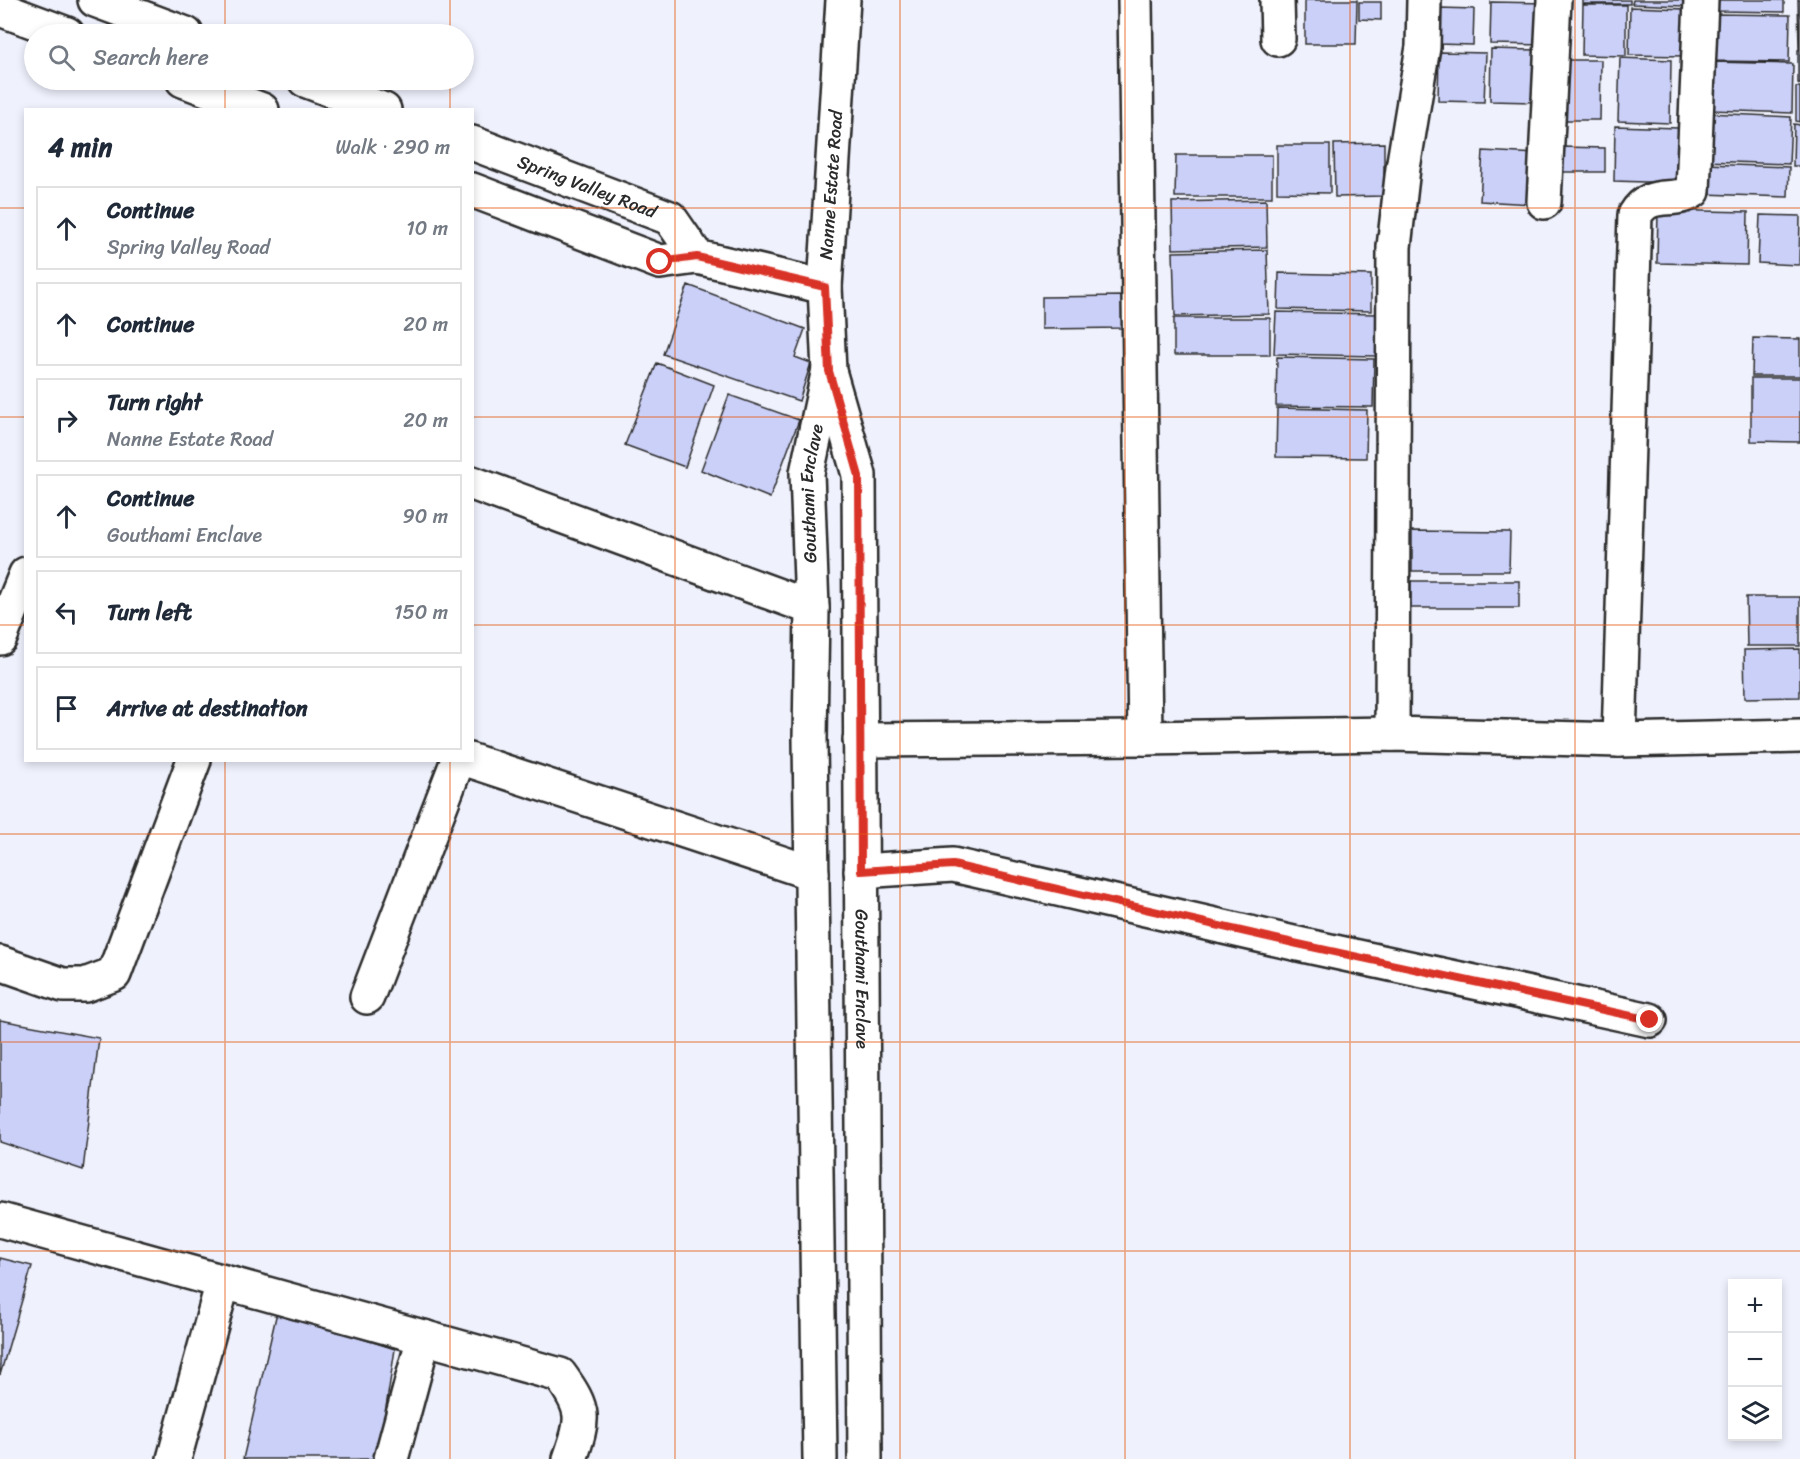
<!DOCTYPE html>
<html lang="en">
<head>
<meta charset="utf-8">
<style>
  body { margin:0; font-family:Sriracha,sans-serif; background:#f2f2f3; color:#1f2937 }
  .controls { position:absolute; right:18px; bottom:18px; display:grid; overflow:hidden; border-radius:0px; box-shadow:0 3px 9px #0003 }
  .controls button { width:54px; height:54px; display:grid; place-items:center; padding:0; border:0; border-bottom:2px solid #e0e1e3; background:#fff; color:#1f2937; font:30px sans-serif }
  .stop { position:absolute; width:18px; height:18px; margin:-14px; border:4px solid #d93025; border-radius:50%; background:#fff }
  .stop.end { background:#d93025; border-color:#fff; box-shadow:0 2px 6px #0008 }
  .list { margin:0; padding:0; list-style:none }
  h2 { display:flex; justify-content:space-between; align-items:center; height:78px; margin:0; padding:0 24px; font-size:26px }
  h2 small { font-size:20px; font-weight:400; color:#747a83 }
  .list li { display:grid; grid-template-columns:39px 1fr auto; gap:18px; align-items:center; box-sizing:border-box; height:84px; margin:0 12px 12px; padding:0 12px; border:2px solid #e0e1e3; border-radius:0px }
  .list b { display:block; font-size:22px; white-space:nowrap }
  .list p { margin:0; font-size:20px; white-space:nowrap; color:#747a83 }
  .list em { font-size:20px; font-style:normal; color:#747a83 }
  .icon { flex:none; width:33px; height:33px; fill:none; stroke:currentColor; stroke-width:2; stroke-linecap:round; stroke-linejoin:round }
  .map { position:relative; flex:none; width:1800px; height:1459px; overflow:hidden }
  .search { position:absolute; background:#fff; box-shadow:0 3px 9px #0003; left:24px; top:24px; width:450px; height:66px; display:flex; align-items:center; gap:15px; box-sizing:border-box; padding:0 21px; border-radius:33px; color:#747a83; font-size:22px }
  .panel { position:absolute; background:#fff; box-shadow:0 3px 9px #0003; left:24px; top:108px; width:450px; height:654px; border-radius:0px }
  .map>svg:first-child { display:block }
  .building { fill:#cbd0f8; stroke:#2b2b2b; stroke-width:1.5 }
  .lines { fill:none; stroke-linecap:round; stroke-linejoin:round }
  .minor-casing { stroke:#2b2b2b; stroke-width:38 }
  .minor { stroke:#fff; stroke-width:33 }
  .route { stroke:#d93025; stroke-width:8 }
  .grid { fill:none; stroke:#e8590c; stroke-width:1.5; stroke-opacity:0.55 }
  .labels { text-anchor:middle; stroke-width:5; stroke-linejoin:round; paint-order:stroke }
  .street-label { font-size:18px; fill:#2b2b2b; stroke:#fff }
</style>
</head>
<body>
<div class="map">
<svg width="1800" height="1459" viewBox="0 0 1800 1459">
  <rect width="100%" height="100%" fill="#eff1fd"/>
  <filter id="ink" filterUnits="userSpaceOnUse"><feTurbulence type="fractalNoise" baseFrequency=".0167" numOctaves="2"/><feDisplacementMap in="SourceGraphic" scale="12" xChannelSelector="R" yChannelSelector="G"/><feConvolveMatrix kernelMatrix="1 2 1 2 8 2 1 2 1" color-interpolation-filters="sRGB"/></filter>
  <g filter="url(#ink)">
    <path class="building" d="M1305 0H1357L1356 44H1305Z
      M1583 0H1630V4H1583Z
      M1633 0H1684V6L1632 4Z
      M1718 0H1784V12L1718 11Z
      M1798 0H1800V49H1799Z
      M1359 2H1381V20L1359 19Z
      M1491 2 1549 3 1548 45 1490 44Z
      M1583 5H1626V56L1582 55Z
      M1630 7 1685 9 1684 56 1629 55Z
      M1440 8 1474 9 1473 45 1438 44Z
      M1715 14 1790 15 1789 62 1714 61Z
      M1491 49 1537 50 1535 102 1490 101Z
      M1798 50H1800V84L1798 83Z
      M1439 52 1486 53 1484 102 1438 101Z
      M1620 58 1671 60 1670 123 1618 121Z
      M1566 60H1601L1600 120H1566Z
      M1712 62 1793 64 1792 113 1711 110Z
      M1796 87H1800V122L1796 121Z
      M1707 113 1791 117 1789 164 1705 161Z
      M1794 124 1800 125V166H1793Z
      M1615 126 1678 128 1677 183 1614 181Z
      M1384 143V196L1335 197 1334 144Z
      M1277 145H1330V193L1277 192Z
      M1561 147 1605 148V172H1561Z
      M1483 151 1537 154 1534 204 1480 201Z
      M1176 155H1272V197H1175Z
      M1705 164 1789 167 1788 197 1704 194Z
      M1266 200 1267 247 1173 249 1172 202Z
      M1658 210 1748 212 1747 265 1657 263Z
      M1760 215 1800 216 1799 265 1758 263Z
      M1267 250 1269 314 1175 316 1173 252Z
      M1279 273 1371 275V311L1278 309Z
      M688 285 805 329 795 357 811 363 799 401 663 354Z
      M1123 296V328L1042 329V297Z
      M1276 312 1377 314 1376 356 1274 354Z
      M1174 318H1270V355H1174Z
      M1753 338 1800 339V376H1752Z
      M1277 357 1374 359 1373 407 1276 406Z
      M657 363 714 385 685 467 625 445Z
      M1751 378H1800V442L1751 441Z
      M729 395 799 420 770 498 701 470Z
      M1277 408 1367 410 1366 458 1276 457Z
      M1412 531 1510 532 1509 571H1412Z
      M1411 581H1519V608H1411Z
      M1746 597H1800V646H1747Z
      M1800 649V697L1745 698 1744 650Z
      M0 1020 99 1038 83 1170 0 1142Z
      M0 1258 32 1266 0 1375Z
      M277 1312 395 1349 378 1459H243Z"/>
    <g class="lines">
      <defs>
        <g id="minor">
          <path d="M95 0 186 34"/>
          <path id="s1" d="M843 0 825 287 829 371 859 475 865 1459"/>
          <path d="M1135 0 1145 738"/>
          <path d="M1277 0 1278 39"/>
          <path d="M0 9 67 34"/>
          <path d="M183 80 262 110"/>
          <path d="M305 80 384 110"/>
          <path id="s2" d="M472 143 670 218 697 257"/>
          <path d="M472 190 660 262 697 257 825 287"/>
          <path d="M1544 202 1554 0"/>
          <path d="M472 483 812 608"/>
          <path d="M0 638 26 574"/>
          <path d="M1392 734 1394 247 1403 168 1423 47 1424 0"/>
          <path d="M860 740 1145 738 1392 734 1619 740 1800 736"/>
          <path d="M1619 740 1635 215C1651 188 1673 205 1693 191L1701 0"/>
          <path d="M469 760 812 873"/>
          <path d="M861 871 953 865 1298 944 1650 1020"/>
          <path d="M0 963 63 985H85L114 974 194 760"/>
          <path d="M367 997 458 760"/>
          <path d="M0 1220 560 1375C586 1411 584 1418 570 1459"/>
          <path d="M174 1459 223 1282"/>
          <path d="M391 1459 424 1337"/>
          <path id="s3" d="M820 1459 810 739 812 608 807 473 828 374"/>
        </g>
      </defs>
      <use href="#minor" class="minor-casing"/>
      <use href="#minor" class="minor"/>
    </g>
  </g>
  <g class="lines" filter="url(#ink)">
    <path class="route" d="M660 262 697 257 825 287 829 371 859 476 861 871 953 865 1298 944 1650 1020"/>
  </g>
  <path class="grid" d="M225 0V34M450 0V34M675 0V1459M900 0V1459M1125 0V1459M1350 0V1459M1575 0V1459M225 80V110M450 80V110M0 208H26M472 208H1800M0 417H26M472 417H1800M0 625H26M472 625H1800M225 760V1459M450 760V1459M0 834H1800M0 1042H1800M0 1251H1800"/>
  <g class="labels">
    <g class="street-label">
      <text transform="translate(831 185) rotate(-86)" y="6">Nanne Estate Road</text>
      <text dy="6" stroke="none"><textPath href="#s2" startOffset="123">Spring Valley Road</textPath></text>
      <text dy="6" stroke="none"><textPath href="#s3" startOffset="966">Gouthami Enclave</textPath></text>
      <text dy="6" stroke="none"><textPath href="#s1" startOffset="984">Gouthami Enclave</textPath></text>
    </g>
  </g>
</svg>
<div class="controls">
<button>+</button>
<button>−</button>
<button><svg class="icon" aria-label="layers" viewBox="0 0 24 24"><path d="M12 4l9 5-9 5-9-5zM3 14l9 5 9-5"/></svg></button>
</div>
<div class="stop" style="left:660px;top:262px"></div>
<div class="stop end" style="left:1650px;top:1020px"></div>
<div class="search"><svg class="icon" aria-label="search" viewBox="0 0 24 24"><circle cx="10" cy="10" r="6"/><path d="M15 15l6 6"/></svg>Search here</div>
<section class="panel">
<h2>4 min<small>Walk · 290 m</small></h2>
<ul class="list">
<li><svg class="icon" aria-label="ahead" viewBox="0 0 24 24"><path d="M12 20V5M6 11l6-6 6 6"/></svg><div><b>Continue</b><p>Spring Valley Road</p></div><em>10 m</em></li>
<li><svg class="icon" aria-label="ahead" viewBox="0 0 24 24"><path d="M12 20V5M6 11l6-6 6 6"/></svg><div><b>Continue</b></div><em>20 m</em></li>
<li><svg class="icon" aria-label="right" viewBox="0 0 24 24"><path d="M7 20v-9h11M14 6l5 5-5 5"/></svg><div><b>Turn right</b><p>Nanne Estate Road</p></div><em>20 m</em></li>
<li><svg class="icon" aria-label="ahead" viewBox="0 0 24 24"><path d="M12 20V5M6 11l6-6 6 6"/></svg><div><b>Continue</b><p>Gouthami Enclave</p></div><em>90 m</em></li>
<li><svg class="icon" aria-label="left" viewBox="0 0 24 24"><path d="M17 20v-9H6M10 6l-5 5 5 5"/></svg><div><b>Turn left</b></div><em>150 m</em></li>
<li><svg class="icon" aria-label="arrive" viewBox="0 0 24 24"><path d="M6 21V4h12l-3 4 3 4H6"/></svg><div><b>Arrive at destination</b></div></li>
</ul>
</section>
</div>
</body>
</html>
